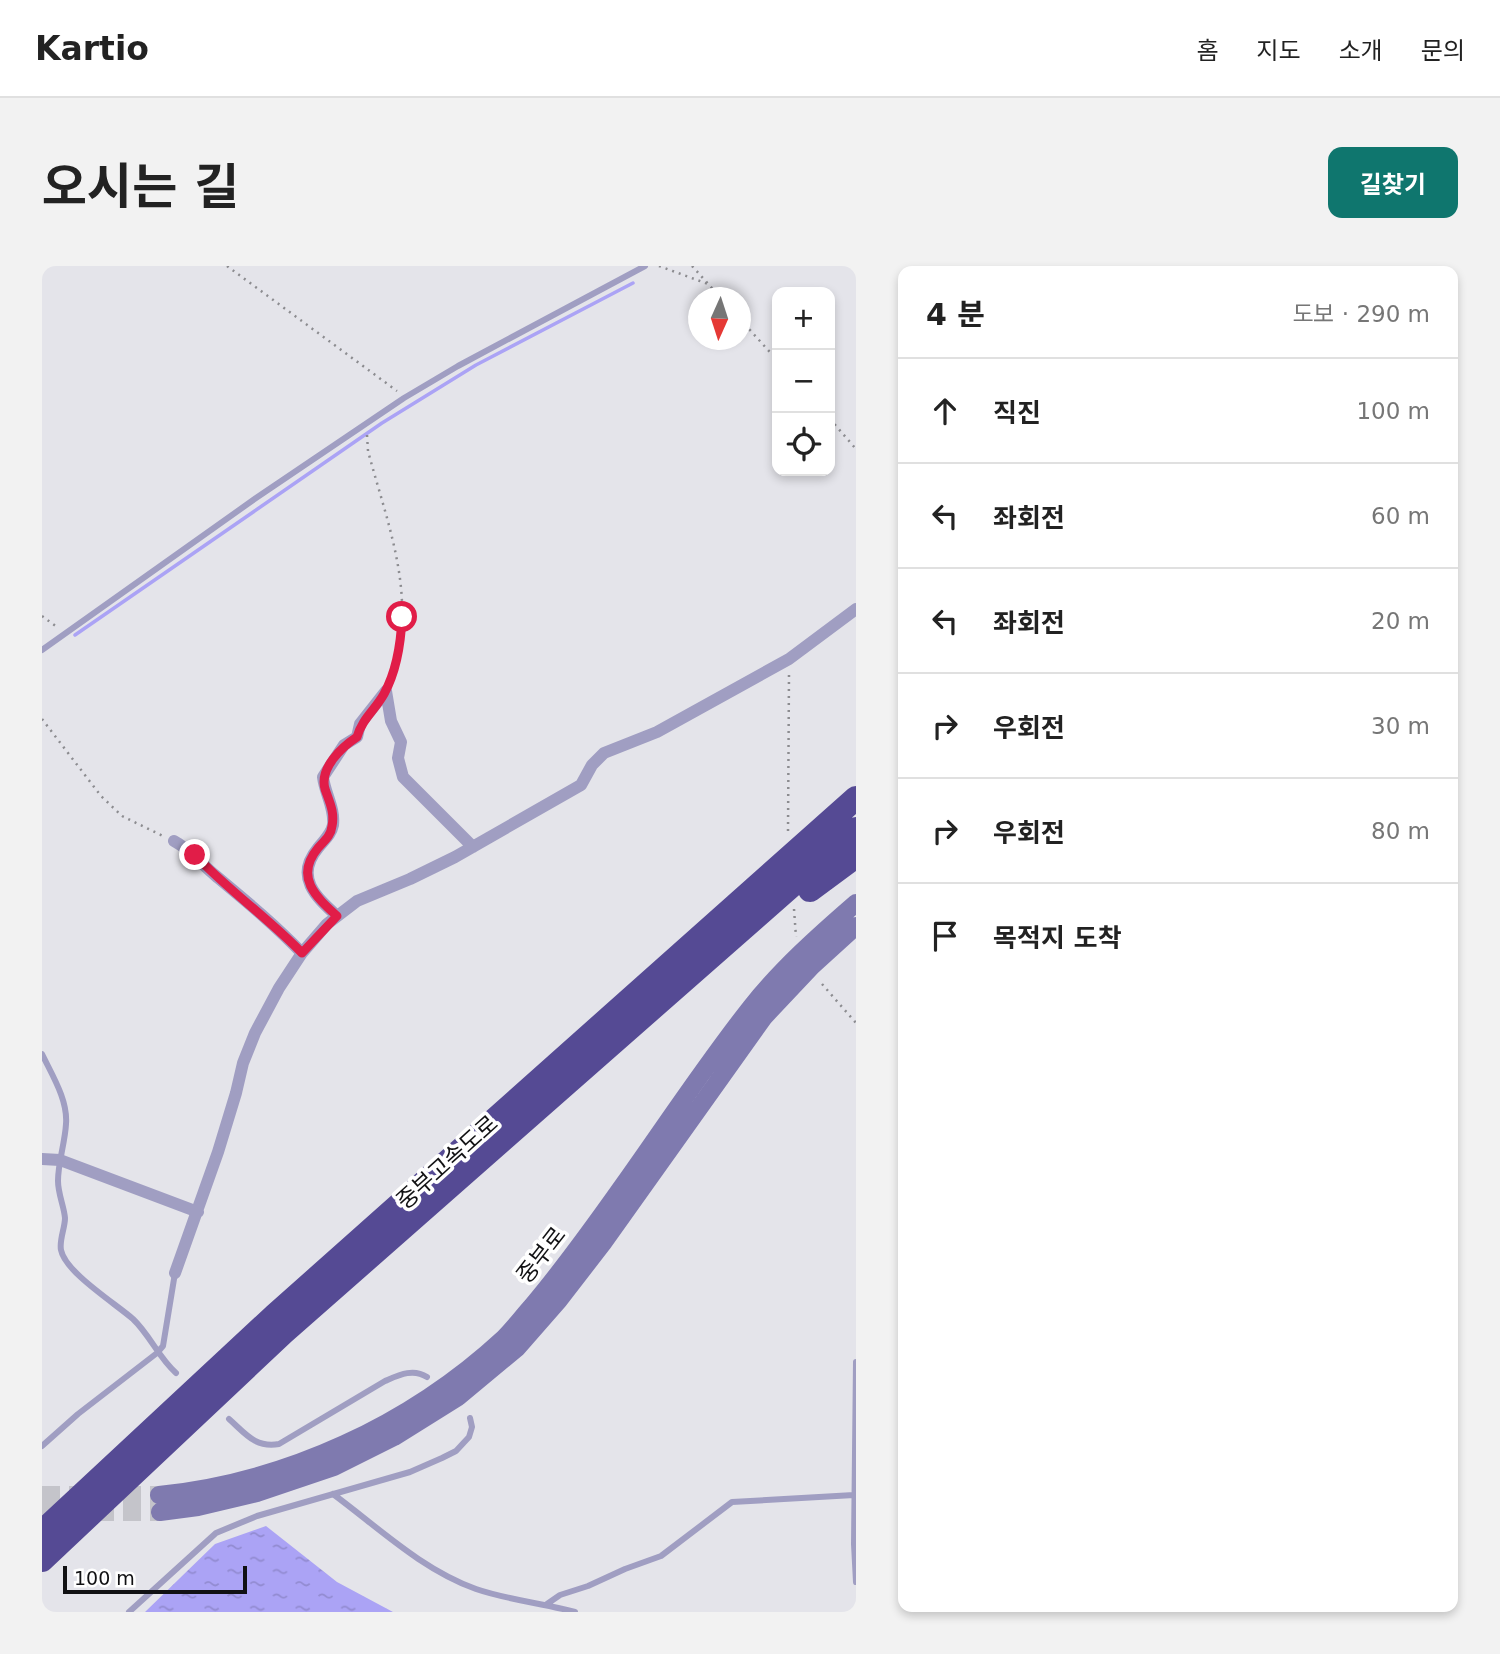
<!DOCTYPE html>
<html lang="ko">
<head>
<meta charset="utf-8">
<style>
  body { margin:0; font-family:"DejaVu Sans","Noto Sans KR",sans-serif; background:#f2f2f2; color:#222 }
  .controls { position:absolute; right:21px; top:21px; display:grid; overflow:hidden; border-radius:14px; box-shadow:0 4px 10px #0003 }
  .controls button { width:63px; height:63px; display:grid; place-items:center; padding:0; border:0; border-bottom:2px solid #e0e0e0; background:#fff; color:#222; font:35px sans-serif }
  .compass { position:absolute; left:646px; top:21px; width:63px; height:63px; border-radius:50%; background:#fff; box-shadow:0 4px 10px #0003; rotate:183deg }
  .scale { position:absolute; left:21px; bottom:18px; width:184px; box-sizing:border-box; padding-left:7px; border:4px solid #111113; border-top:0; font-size:19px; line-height:24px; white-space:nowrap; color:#111113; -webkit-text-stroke:5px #fff; paint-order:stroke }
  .stop { position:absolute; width:21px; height:21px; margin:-16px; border:5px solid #e11d48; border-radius:50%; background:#fff }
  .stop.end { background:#e11d48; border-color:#fff; box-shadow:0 2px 7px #0008 }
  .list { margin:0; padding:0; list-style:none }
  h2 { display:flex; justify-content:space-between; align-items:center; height:91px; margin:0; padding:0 28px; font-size:30px }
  h2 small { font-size:23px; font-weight:400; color:#767676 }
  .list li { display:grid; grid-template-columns:46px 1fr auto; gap:21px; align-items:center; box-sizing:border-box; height:105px; padding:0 28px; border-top:2px solid #e0e0e0 }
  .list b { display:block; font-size:26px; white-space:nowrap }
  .list em { font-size:23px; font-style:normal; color:#767676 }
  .icon { flex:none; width:38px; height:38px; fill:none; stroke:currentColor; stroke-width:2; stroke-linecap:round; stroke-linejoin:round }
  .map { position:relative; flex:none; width:814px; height:1346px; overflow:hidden; border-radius:14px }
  header { display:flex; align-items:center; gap:42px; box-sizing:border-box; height:98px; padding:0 35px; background:#fff; border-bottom:2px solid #e0e0e0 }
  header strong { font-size:33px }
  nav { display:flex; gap:38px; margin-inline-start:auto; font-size:24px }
  .intro { display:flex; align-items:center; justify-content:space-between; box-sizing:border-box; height:168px; padding:0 42px }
  h1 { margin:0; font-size:49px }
  .button { padding:18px 32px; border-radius:14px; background:#0f766e; color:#fff; font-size:24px; font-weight:700 }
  main { display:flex; gap:42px; padding:0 42px }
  aside { flex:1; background:#fff; border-radius:14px; box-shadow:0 4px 10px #0003 }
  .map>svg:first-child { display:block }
  .water { fill:url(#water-ripples) }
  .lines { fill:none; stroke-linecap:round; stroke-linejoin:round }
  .stream { stroke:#aba3f5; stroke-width:3.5 }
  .secondary-tunnel { stroke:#c4c4ca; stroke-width:18; stroke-dasharray:18 9; stroke-linecap:butt }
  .path { stroke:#8c8c90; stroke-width:2.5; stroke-dasharray:2 5; stroke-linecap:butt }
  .lane { stroke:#a09ec2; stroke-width:6 }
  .street { stroke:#a09ec2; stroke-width:12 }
  .secondary { stroke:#7f7aaf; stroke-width:18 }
  .highway { stroke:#554a94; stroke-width:24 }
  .route { stroke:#e11d48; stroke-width:9 }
  .labels { text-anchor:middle; stroke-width:7; stroke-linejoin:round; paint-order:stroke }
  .street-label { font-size:23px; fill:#111113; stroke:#fff }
</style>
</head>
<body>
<header>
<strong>Kartio</strong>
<nav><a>홈</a><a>지도</a><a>소개</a><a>문의</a></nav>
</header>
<div class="intro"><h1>오시는 길</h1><a class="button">길찾기</a></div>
<main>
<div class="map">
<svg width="814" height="1346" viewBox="0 0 814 1346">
  <defs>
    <pattern id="water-ripples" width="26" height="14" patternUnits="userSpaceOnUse" patternTransform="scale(1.75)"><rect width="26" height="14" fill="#aba3f5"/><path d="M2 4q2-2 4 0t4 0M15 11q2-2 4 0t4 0" fill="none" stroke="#928bd1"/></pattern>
  </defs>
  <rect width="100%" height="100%" fill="#e4e4ea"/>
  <path class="water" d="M224 1260 295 1316 351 1346H103L173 1278Z"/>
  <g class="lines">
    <path class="stream" d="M33 369 340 157 434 99 591 17"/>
    <path class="secondary-tunnel" d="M0 1229H117
      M0 1246H118"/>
    <path class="path" d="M185 0 355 125
      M617 0 666 18
      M650 0 679 32
      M698 53 735 94
      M788 153 814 183
      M325 169 326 185C340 238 362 296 360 351 360 373 353 394 347 415
      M0 350 15 361
      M0 453 59 530 80 550 123 571
      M746 565 747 407
      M752 643 754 671
      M780 718 814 757"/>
    <path class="lane" d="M0 384 214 232 362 132 416 100 603 0
      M0 788C10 809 26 834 24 858 23 877 16 896 16 915 16 928 22 940 23 952 23 962 17 974 19 984 23 1006 74 1038 91 1053 108 1069 116 1091 134 1107
      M814 1096 812 1278 814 1316
      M187 1153C204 1168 213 1182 237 1178L343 1115C357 1109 371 1102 385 1111
      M0 1180 36 1148 115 1087 121 1080 133 1007
      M291 1228C337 1262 379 1303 434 1323 466 1334 500 1337 533 1346
      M505 1338 518 1329 546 1320 583 1303 619 1290 690 1236 812 1229
      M87 1346 174 1267 215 1250 368 1206 400 1192 414 1185 427 1171 430 1161 428 1152"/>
    <path class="street" d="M344 425 349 455 359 476 356 492 361 511 431 581
      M132 575C149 584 159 598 174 610 204 635 233 659 260 687
      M295 650C274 631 252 611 276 582 282 574 289 569 291 559 293 542 283 528 281 511L302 479 315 471 318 458 344 425
      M0 893 18 894 156 946
      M133 1007 176 886 194 827 201 797 213 767 237 722 260 687 285 658 315 635 368 613 413 591 539 519 550 499 562 487 615 466 747 393 814 343"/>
    <path class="secondary" d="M117 1229C244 1216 368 1159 462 1072 472 1062 481 1050 490 1040 523 1001 553 959 582 918 624 859 664 798 709 741 739 703 777 669 814 637
      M118 1246 156 1241 215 1227 292 1201 352 1171 416 1131 475 1082 517 1034 561 977 722 751 770 700 814 660"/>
    <path class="highway" d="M768 624 814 590
      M0 1266 232 1050 814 532
      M0 1294 241 1067 814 563"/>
  </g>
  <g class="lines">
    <path class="route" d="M153 589C186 624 226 652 260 687L295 650C274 631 252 611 276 582 282 575 289 570 290 560 293 546 287 535 283 523 277 502 300 481 315 471 320 453 333 444 342 428 354 406 359 376 360 351"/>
  </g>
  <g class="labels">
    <g class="street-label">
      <text transform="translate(405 896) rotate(-42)" y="8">중부고속도로</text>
      <text transform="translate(499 989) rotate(-52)" y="8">중부로</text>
    </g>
  </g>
</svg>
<div class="controls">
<button>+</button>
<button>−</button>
<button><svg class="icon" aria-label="locate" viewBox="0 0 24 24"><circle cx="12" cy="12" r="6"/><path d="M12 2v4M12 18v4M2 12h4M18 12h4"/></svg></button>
</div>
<svg class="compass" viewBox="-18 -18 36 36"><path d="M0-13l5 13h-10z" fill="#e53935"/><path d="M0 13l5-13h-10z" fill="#767676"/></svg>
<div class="scale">100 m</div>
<div class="stop" style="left:360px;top:351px"></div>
<div class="stop end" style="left:153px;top:589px"></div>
</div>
<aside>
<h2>4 분<small>도보 · 290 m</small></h2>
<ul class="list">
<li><svg class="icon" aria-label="ahead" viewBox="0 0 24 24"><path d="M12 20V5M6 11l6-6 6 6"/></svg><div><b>직진</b></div><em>100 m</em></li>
<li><svg class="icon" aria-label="left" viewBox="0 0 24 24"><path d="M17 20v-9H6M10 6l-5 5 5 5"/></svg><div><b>좌회전</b></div><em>60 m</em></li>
<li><svg class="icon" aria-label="left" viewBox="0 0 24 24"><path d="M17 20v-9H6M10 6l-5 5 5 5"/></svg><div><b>좌회전</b></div><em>20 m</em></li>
<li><svg class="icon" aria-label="right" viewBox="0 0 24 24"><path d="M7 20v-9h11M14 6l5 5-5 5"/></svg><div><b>우회전</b></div><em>30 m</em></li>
<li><svg class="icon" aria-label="right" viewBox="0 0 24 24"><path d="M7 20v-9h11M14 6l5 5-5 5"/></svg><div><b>우회전</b></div><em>80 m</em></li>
<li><svg class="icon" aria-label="arrive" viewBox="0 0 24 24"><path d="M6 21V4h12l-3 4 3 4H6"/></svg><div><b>목적지 도착</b></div></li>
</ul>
</aside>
</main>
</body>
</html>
